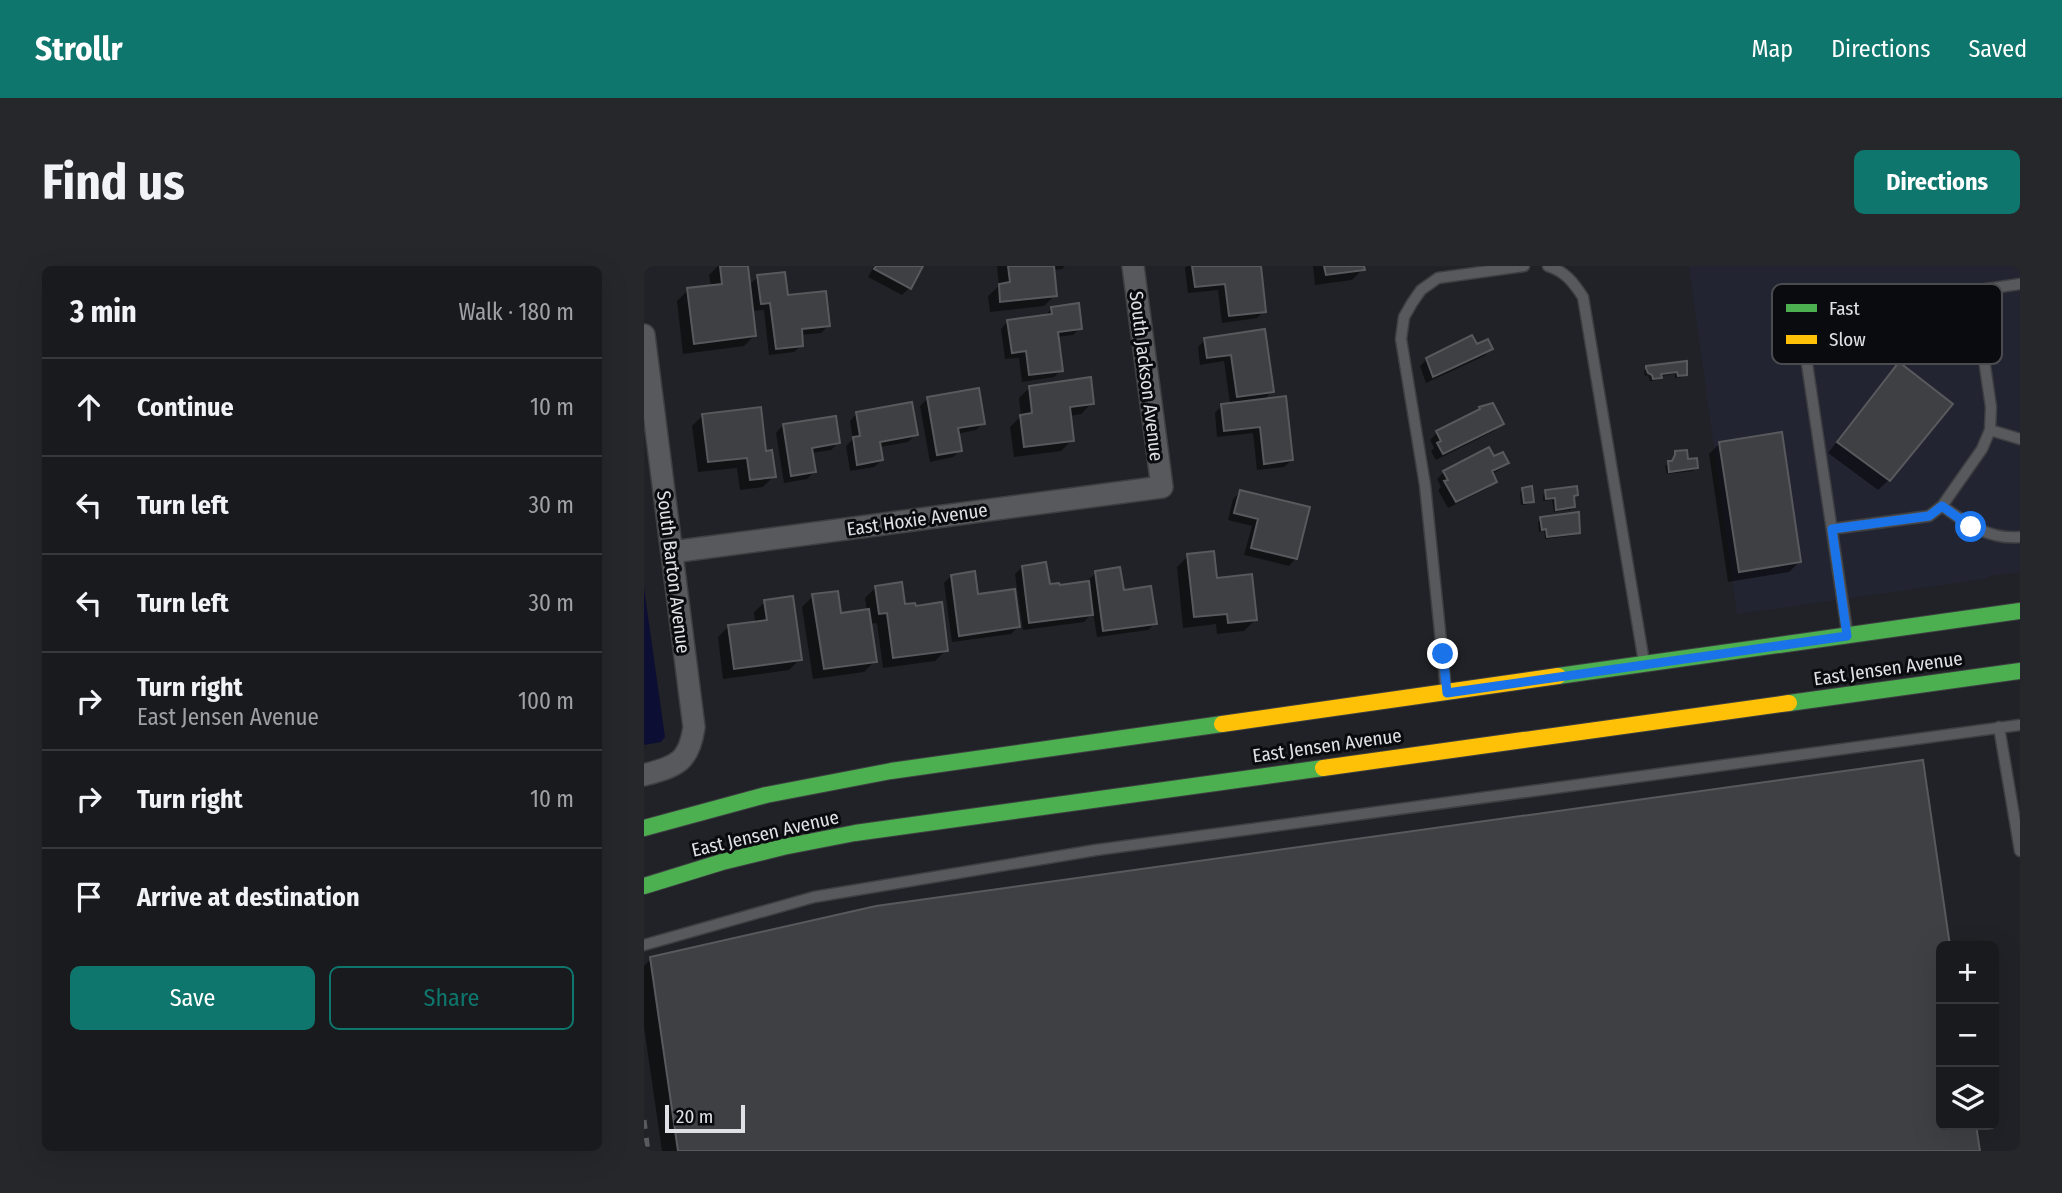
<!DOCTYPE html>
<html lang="en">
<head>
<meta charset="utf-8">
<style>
  body { margin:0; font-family:"Fira Sans Condensed",sans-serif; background:#26272a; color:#f1f3f6 }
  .controls { position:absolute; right:21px; bottom:21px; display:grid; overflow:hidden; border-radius:10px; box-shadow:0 7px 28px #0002 }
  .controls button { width:63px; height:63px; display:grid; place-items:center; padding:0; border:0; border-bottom:2px solid #37383b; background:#191a1d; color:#f1f3f6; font:35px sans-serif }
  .scale { position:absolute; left:21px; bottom:18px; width:80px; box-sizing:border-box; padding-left:7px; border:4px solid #e0e1e7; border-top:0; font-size:19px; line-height:24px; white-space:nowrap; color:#e0e1e7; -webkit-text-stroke:5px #0a0b0e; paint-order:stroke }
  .stop { position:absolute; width:21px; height:21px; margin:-16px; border:5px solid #1a73e8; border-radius:50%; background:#fff }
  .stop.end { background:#1a73e8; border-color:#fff; box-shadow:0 2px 7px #0008 }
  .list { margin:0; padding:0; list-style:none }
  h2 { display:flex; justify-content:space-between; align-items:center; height:91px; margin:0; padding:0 28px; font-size:30px }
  h2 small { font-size:23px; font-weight:400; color:#9fa1a4 }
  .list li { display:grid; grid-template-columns:46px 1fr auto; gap:21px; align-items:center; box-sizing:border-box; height:98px; padding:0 28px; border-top:2px solid #37383b }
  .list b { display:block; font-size:26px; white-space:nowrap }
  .list p { margin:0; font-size:23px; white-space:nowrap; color:#9fa1a4 }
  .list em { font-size:23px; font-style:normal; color:#9fa1a4 }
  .actions { display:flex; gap:14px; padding:21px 28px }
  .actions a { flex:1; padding:16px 0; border:2px solid #0f766e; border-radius:10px; text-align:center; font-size:24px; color:#0f766e }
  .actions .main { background:#0f766e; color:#fff }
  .icon { flex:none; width:38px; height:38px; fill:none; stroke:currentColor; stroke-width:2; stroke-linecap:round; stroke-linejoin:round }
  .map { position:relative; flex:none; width:1376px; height:885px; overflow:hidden; border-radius:10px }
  header { display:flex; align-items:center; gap:42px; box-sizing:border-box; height:98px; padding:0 35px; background:#0f766e; color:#fff }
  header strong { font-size:33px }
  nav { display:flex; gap:38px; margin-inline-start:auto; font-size:24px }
  .intro { display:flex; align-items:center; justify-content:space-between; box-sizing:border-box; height:168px; padding:0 42px }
  h1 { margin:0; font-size:49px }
  .button { padding:18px 32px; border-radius:10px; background:#0f766e; color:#fff; font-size:24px; font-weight:700 }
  main { display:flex; gap:42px; padding:0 42px }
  aside { flex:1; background:#191a1d; border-radius:10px; box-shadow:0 7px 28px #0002 }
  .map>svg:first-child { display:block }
  .built { fill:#222531 }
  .water { fill:#0d0e33 }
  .shadow { fill:#0007 }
  .building { fill:#3e4044; stroke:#58595d; stroke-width:2 }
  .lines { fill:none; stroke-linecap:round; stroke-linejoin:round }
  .lane-casing { stroke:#3e3f42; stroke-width:13 }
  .street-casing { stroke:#3e3f42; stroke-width:24 }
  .fast-casing { stroke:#3e3f42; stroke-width:18 }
  .slow-casing { stroke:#3e3f42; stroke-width:18 }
  .lane { stroke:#58595d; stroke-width:10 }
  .street { stroke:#58595d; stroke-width:21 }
  .fast { stroke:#4caf50; stroke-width:16 }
  .slow { stroke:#ffc107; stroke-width:16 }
  .rail { stroke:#5a5a5e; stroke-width:5; stroke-dasharray:9 9; stroke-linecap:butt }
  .route { stroke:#1a73e8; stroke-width:9 }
  .labels { text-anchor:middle; stroke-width:6; stroke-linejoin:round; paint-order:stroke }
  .street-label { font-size:19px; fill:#e0e1e7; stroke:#0a0b0e }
  .key { fill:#0a0b0e; stroke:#4a4b4f; stroke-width:2 }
  .key-label { font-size:19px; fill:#e0e1e7 }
</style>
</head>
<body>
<header>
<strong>Strollr</strong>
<nav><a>Map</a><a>Directions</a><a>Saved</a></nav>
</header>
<div class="intro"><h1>Find us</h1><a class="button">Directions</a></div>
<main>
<aside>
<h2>3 min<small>Walk · 180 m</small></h2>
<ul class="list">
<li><svg class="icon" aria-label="ahead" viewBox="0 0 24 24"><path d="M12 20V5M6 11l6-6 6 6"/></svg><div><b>Continue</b></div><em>10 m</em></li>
<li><svg class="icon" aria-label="left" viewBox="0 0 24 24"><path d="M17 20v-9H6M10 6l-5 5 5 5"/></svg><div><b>Turn left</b></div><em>30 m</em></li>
<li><svg class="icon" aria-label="left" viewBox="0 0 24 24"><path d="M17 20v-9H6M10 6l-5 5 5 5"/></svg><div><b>Turn left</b></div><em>30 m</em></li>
<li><svg class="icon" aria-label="right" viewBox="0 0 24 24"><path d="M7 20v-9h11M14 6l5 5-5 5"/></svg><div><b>Turn right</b><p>East Jensen Avenue</p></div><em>100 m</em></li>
<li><svg class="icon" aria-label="right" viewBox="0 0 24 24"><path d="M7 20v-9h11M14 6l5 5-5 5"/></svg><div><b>Turn right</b></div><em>10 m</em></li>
<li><svg class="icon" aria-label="arrive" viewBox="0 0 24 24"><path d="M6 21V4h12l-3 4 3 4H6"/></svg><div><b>Arrive at destination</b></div></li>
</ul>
<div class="actions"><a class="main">Save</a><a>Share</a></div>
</aside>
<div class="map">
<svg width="1376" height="885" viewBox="0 0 1376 885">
  <rect width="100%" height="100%" fill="#212227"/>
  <path class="built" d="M1045 0H1376V306L1350 309 1340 313 1093 348Z"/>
  <path class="water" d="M0 322 21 471 17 476 0 479Z"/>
  <path class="shadow" d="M74 0H102L104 20 114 11 185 59 177 67 156 69 158 79 150 86 125 89 120 44 107 45 111 69 100 80 39 88 33 35 44 24 67 21 65 9Z
    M230 0H277L265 22 258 29 224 11Z
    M353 0H421L418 3 409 4 411 29 400 40 346 46 344 30 355 20Z
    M543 0H615L620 45 613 52 578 57 574 24 544 27 541 2Z
    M669 0H719V3L708 14 671 19Z
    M408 42 436 62 429 69 413 71 417 104 410 111 378 116 375 92 361 93 357 63 364 55 401 50Z
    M620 65 628 125 619 135 648 194 640 201 613 204 609 167 573 171 571 147 578 139 586 138 580 95 556 99 554 81 561 74Z
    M847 83 840 90 782 117 776 100 783 93Z
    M1041 97V108L1038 111 1031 112V108L1016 110 1013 114 1006 115 1004 109 1001 110 1000 105 1004 102Z
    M1255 99 1245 214 1234 224 1184 187 1244 110Z
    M386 121 448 137 437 148 425 150 428 174 417 185 370 191 366 161 377 150 375 132Z
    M284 132 339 157 332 164 313 168 316 184 309 191 286 196 276 140Z
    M213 147 272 168 264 176 235 181 238 194 230 201 206 205 202 180 209 173 206 155Z
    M59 149 120 186 130 210 119 221 96 224 93 202 54 206 48 160Z
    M858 158 850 165 792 194 787 185 790 182 786 174 793 167Z
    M139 159 194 177 187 184 167 187 170 206 163 213 140 217 132 167Z
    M1076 177 1156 295 1145 306 1084 316 1065 188Z
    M1032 187 1042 195 1052 202 1049 205 1023 208 1021 200 1026 197Z
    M849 193 862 197 855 204 848 208 851 215 844 222 804 242 794 224 797 221 793 213 800 206Z
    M879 223 888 235 885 238 877 239 876 226Z
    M596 226 652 292 645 300 600 289 608 260 584 254 589 233Z
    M902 226 932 228 928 232 929 240 926 244 910 246 908 234 899 235V229Z
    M897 253 934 266 931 269 901 273 900 265 895 266 894 256Z
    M544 290 571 314 611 354 600 365 573 368 572 358 539 362 533 301Z
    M378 301 404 320 414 321 445 317 444 314 452 307 478 326 511 357 504 364 453 371 449 346 440 356 379 364 371 308Z
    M307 310 333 330 375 360 367 368 308 376 300 317Z
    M232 321 259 340 302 384 291 395 239 402 233 357 225 358 231 395 220 406 169 413 158 341 169 330 196 349 223 345 221 332Z
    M121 336 156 393 145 404 79 413 74 371 85 360 111 357 110 346Z
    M1277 496 1304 680H1297V859H1330L1334 885H18L0 761V700L7 693Z"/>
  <path class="building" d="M76 0H104L112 70 50 78 43 22 78 18Z
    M232 0H279L267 23 230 3Z
    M364 0H410L413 30 356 36 355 18 366 16Z
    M548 0H617L622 46 585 50 581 18 551 21Z
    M680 0H720L721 4 682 9Z
    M141 6 144 29 182 25 186 60 158 63 159 80 132 83 126 37 117 38 113 9Z
    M435 37 438 63 414 66 419 105 385 109 382 85 368 87 363 54 408 48 407 41Z
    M621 63 630 126 593 131 587 89 563 92 560 72Z
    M828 69 833 78 844 73 849 83 789 111 782 92Z
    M1043 95V109L1034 110 1033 106 1017 108 1018 112 1009 113 1008 109 1004 107 1002 102V100Z
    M1255 96 1309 138 1246 215 1193 176Z
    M447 111 450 138 426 141 430 175 380 181 376 149 388 147 385 120Z
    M335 122 341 158 314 162 318 185 293 189 283 131Z
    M642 130 649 194 620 198 616 161 580 165 577 138Z
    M268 136 274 169 236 176 239 194 213 199 209 171 216 170 212 146Z
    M849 137 860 158 799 188 793 177 797 175 792 165 836 143 835 141Z
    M117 141 122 185 128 184 132 211 106 214 103 192 64 196 58 148Z
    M192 150 196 177 168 182 172 206 147 210 139 158Z
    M1138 166 1157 296 1095 306 1075 176Z
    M845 181 850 190 859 186 865 197 848 205 853 216 812 236 800 215 804 214 799 205Z
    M1043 184 1044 193 1053 192 1054 202 1025 206 1024 195H1028L1031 189V185Z
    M888 220 890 236 880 237 878 222Z
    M933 220 934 229 930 230 931 241 912 244 911 232 902 233 901 224Z
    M596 224 666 241 653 293 607 282 614 253 590 247Z
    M935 246 936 267 903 271 902 263 898 264 896 251Z
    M570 285 573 312 608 308 613 354 584 357 583 348 550 351 543 288Z
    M402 296 406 318 415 317 416 319 445 315 449 349 385 357 378 300Z
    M476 301 480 324 507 320 513 358 459 365 451 305Z
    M331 305 334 328 371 323 376 361 315 370 307 309Z
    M258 316 261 338 271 337 272 340 298 336 304 385 249 392 243 347 235 348 231 320Z
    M194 325 197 347 225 343 233 396 180 403 168 328Z
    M149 330 158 394 90 403 84 359 123 354 120 334Z
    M1279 494 1306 680H1297V859H1332L1336 885H34L6 691 232 640Z"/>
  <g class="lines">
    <defs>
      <path id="lane" d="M904 0C922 6 929 16 939 31L1000 396
        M1346 164 1376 173
        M1298 240C1322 257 1345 274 1376 271
        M1188 263 1285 250 1298 240 1338 183 1346 164 1347 141 1330 25
        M1203 365 1156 51 1376 18
        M802 424 781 219 757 73 760 51 768 37 777 24 794 12 880 0
        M1355 461 1376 585
        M0 679 170 631 452 584 1376 459"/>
      <path id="street" d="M0 69 50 461C45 497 32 500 0 509
        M28 286 518 221 489 0"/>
      <path id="fast" d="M914 410 1376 345
        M1145 437 1376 405
        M0 562 122 529 247 505 578 458
        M0 620 78 596 139 581 211 567 679 502"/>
      <path id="slow" d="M578 458 914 410
        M679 502 1145 437"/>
    </defs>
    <use href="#lane" class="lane-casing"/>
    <use href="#street" class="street-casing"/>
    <use href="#fast" class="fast-casing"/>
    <use href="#slow" class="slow-casing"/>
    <use href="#lane" class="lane"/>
    <use href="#street" class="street"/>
    <use href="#fast" class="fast"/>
    <use href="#slow" class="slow"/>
    <path class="rail" d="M0 854 4 885"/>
  </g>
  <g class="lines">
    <path class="route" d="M799 388 803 427 1203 370 1188 263 1285 250 1298 240 1327 261"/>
  </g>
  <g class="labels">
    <g class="street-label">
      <text transform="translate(503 110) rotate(83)" y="7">South Jackson Avenue</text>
      <text transform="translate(273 253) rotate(-8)" y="7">East Hoxie Avenue</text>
      <text transform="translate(30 306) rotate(83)" y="7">South Barton Avenue</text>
      <text transform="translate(1244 402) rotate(-8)" y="7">East Jensen Avenue</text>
      <text transform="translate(683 479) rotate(-8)" y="7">East Jensen Avenue</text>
      <text transform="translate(121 567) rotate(-13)" y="7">East Jensen Avenue</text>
    </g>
  </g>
  <rect x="1128" y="18" width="230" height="80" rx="10" class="key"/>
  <rect x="1142" y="38" width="31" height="8" fill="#4caf50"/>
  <rect x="1142" y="69" width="31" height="9" fill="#ffc107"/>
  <g class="key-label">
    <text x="1185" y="49">Fast</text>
    <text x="1185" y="80">Slow</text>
  </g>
</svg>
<div class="controls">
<button>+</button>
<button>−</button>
<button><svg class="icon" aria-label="layers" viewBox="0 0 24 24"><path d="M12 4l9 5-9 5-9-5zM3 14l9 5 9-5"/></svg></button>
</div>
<div class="scale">20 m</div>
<div class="stop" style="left:1327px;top:261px"></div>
<div class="stop end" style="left:799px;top:388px"></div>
</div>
</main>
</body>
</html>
